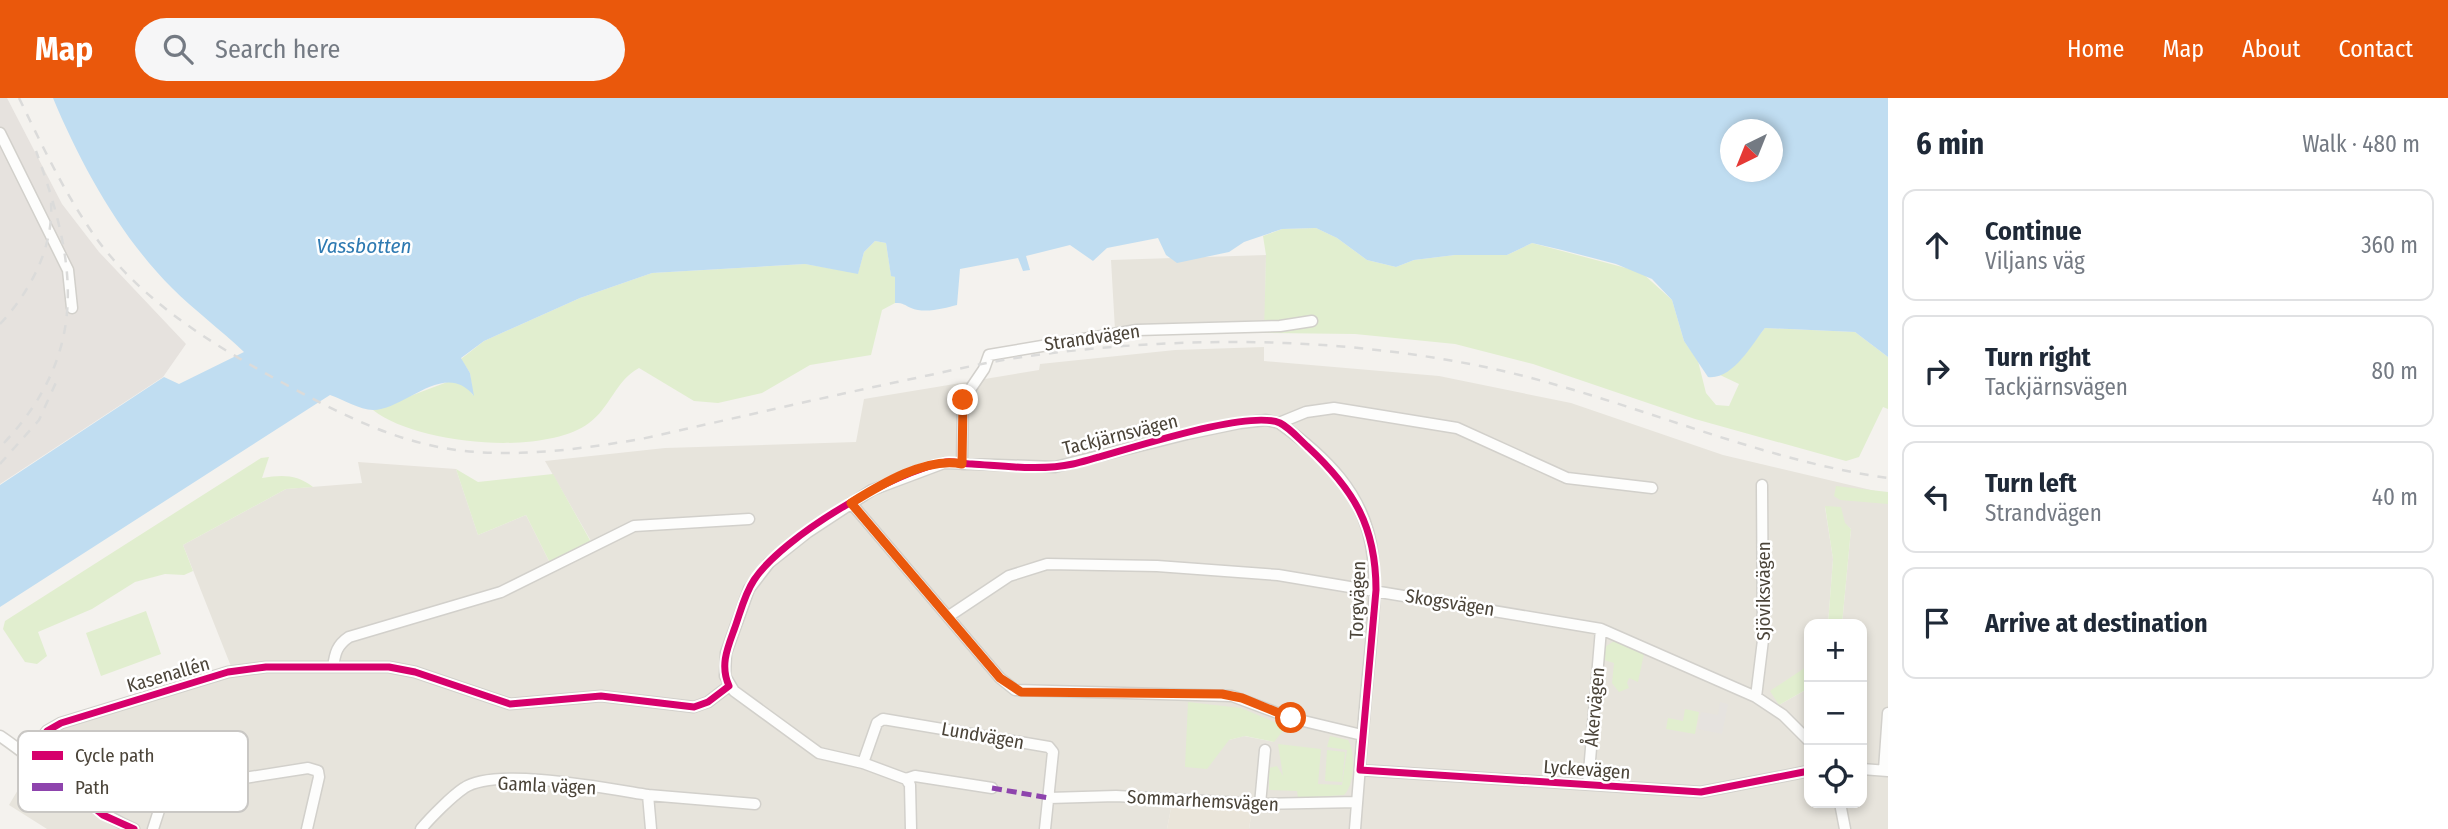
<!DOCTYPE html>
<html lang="en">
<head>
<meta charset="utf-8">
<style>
  body { margin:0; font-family:"Fira Sans Condensed",sans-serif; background:#f6f6f7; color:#1f2937 }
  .controls { position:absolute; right:21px; bottom:21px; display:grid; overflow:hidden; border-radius:14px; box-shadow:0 4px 10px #0003 }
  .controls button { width:63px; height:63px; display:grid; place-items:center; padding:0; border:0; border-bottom:2px solid #e0e1e3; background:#fff; color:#1f2937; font:35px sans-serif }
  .compass { position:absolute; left:1720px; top:21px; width:63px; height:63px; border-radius:50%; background:#fff; box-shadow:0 4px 10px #0003; rotate:223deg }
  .stop { position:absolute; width:21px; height:21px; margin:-16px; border:5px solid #ea580c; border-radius:50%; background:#fff }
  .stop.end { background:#ea580c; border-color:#fff; box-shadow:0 2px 7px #0008 }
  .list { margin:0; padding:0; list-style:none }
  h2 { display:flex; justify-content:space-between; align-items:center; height:91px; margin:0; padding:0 28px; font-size:30px }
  h2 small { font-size:23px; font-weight:400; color:#747a83 }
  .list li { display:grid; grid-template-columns:46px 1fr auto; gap:21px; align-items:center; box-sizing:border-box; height:112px; margin:0 14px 14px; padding:0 14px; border:2px solid #e0e1e3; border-radius:14px }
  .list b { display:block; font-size:26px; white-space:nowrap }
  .list p { margin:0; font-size:23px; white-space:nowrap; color:#747a83 }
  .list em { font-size:23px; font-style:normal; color:#747a83 }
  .icon { flex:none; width:38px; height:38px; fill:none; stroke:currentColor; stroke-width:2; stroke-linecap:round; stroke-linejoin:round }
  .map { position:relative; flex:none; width:1888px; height:731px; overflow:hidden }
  header { display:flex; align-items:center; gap:42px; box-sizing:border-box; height:98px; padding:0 35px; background:#ea580c; color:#fff }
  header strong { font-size:33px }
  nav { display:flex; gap:38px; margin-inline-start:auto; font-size:24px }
  .search { width:490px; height:63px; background:#f6f6f7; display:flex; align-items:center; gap:18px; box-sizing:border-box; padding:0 24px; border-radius:38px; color:#747a83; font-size:26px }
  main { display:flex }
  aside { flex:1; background:#fff }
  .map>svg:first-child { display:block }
  .residential { fill:#e7e4dc; fill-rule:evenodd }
  .industrial { fill:#e6e2de }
  .education { fill:#eae5da }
  .green { fill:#e1eecf }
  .parking { fill:#e6e3df }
  .water { fill:#c0ddf1; fill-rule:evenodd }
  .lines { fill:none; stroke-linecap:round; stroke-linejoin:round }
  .street-casing { stroke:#d2d0cb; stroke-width:13 }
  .street { stroke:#fdfdfc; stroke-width:10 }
  .rail { stroke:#dbdbda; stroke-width:2.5; stroke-dasharray:9 9; stroke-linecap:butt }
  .quiet { stroke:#8e44ad; stroke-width:5; stroke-dasharray:10 5; stroke-linecap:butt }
  .cycleway-casing { stroke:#fff; stroke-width:11 }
  .cycleway { stroke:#d6006c; stroke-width:7 }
  .route { stroke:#ea580c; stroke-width:9 }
  .labels { text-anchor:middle; stroke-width:5; stroke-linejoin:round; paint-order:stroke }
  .street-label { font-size:19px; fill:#4b4439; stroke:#fff }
  .water-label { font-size:21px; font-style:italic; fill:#2e7ab2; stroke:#fff }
  .key { fill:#fff; stroke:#c9c7c4; stroke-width:2 }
  .key-label { font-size:19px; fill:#4b4439 }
</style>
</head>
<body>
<header>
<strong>Map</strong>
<div class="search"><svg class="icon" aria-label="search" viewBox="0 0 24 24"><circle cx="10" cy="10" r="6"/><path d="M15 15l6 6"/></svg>Search here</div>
<nav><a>Home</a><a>Map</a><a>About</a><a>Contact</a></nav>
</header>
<main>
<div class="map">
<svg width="1888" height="731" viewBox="0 0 1888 731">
  <rect width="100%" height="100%" fill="#f4f2ee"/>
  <path class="residential" d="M1266 157 1265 222 1115 232 1111 162Z
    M1264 249V263L1439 278 1571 305 1723 357 1888 396V731H1249L1252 712 1171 710 1167 731H47L9 707 54 631 234 576 183 447 286 391 362 385 358 364 456 371 478 437 526 417 551 467 591 443 545 363 665 350 856 344 864 301 1039 272 1040 266 1175 252ZM1825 409 1851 431 1842 526H1862V705H1809V590L1779 607 1809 567V526H1828L1833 461ZM1241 610 1274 644 1244 638 1229 642Z"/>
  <path class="industrial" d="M0 0H7L62 106 99 154 186 246 163 279 0 386Z"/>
  <path class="education" d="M1171 710 1252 712 1249 731H1167Z"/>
  <path class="green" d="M1316 130 1337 140 1367 162 1396 169 1414 162 1455 157H1507L1532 145 1641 174 1672 202 1684 243 1698 263 1706 295 1716 307 1729 308 1739 286 1720 277 1737 265 1765 230 1855 234 1888 259V311L1883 309 1859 359 1846 363 1695 321 1533 266 1455 246 1355 236 1264 235 1266 157 1263 138 1282 131Z
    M875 143 886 145 891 177 895 179V205L882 212 871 257 810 267 762 295 718 305 694 303 639 270C616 282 610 310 589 325 543 359 416 346 373 312L450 283 465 287 473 297 470 275 461 261 484 243 580 200 652 175 805 166 858 175 864 154Z
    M269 359 262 380C282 377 296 376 313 389L286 391 183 447 193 473 184 477 165 476 135 484 92 511 38 534 47 558 37 566 25 564 3 531 5 523 261 360Z
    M456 371 478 384 553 376 591 444 551 467 526 417 478 437Z
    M1836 388 1888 394V406L1840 402 1834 398Z
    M1825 408 1841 409 1845 425 1851 431 1842 526H1828L1833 461Z
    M146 513 161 556 101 578 86 535Z
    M1614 543 1644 556 1638 584 1629 580 1627 585 1629 590 1619 594 1612 585 1614 565 1604 562 1605 549Z
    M1809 567V590L1779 607 1770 593Z
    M1188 604 1241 610 1286 629 1274 644 1245 638 1229 642 1207 671 1185 669Z
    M1685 611 1699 614 1695 636 1666 631 1668 620 1683 623Z
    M1330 638 1348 642C1356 655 1355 686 1344 697L1298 700 1297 693 1269 692V670L1277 668 1283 678 1278 646 1321 651 1318 686 1342 687 1347 652 1327 649Z
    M1327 652 1345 654 1342 684 1325 683Z"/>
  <path class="parking" d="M1720 604 1728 606 1722 636 1698 631 1701 614 1718 617Z"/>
  <path class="water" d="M53 0H1888V259L1855 234 1765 230C1752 246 1733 282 1708 279L1684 243 1672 202 1652 181 1616 166 1562 152 1532 145 1507 157H1455L1414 162 1396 169 1367 162 1337 140 1316 130 1282 131 1244 144 1229 154 1177 165 1166 157 1158 140 1107 150 1093 163 1070 147 1026 158 1030 172 1023 173 1018 160 960 171 957 207C945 210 925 216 911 210 904 207 904 205 895 205V179L891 178 886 145 875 143 864 154 858 176 805 166 652 175 580 200 484 243 461 260 470 275 474 298C445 261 405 312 373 312 360 312 342 301 330 297L0 509V387L164 279 179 286 244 254C221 232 194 212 172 190 120 138 81 67 53 0ZM1730 32H1772V74H1730Z"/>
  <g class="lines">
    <defs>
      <path id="street" d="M0 35 68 172 72 210
        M1279 325C1387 402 1380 458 1368 577 1363 628 1359 680 1355 731
        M962 366 963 302 984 271 989 257 1137 232 1280 228 1312 223
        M851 405 1000 580 1015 592 1232 598 1291 620 1362 637
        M949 518 1009 478 1047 466 1157 468 1278 477 1601 531 1756 599 1783 617 1809 643
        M333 569C335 555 337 547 349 539L501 494 634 428 749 421
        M1756 599 1763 542 1762 387
        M0 638C46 669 83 709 134 731
        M29 657 47 633 61 625 228 574 266 569H389L415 574 510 606 601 598 694 609 708 604 729 588
        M863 665 877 625 883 621 1049 649 1053 654 1045 731
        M1862 671 1888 673
        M1360 672 1701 694 1809 673
        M1884 672 1888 615
        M906 681 910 687 911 731
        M1588 686 1601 531
        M992 690 915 678 906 681 863 665 819 655 734 593 725 578 726 555 749 491 769 465 808 434 872 392 944 365 1055 369 1187 336 1240 325 1266 322 1279 325 1306 314 1334 310 1457 330 1567 380 1652 390
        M648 697 755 706
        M1049 700 1116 698 1260 706 1357 704
        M1840 705 1845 731
        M1260 706 1265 652
        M153 731 164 697 175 683 238 681 308 670 318 673 319 679 307 731
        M421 731C431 719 452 698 464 690 495 668 610 691 648 697L651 731"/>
    </defs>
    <use href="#street" class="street-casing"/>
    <use href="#street" class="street"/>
    <path class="rail" d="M19 0C43 49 66 99 99 144 147 207 215 248 283 285 339 315 392 343 456 352 518 360 580 351 641 341 727 322 812 302 897 284 941 275 985 264 1029 258 1177 238 1328 238 1475 267 1613 294 1750 361 1888 380
      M0 226C30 194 54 149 51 104
      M4 345C91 252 76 163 36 53
      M0 366 39 322 58 280"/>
    <path class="quiet" d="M992 690 1049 700"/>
    <defs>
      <path id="cycleway" d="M134 731 103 717 29 657 47 633 61 625 228 574 266 569H389L415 574 510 606 601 598 694 609 708 604 729 588C720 568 727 551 734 532 740 516 744 497 754 482 783 438 894 373 946 364 954 363 963 366 972 366 1004 368 1041 373 1073 366 1113 357 1246 310 1280 325 1290 330 1300 342 1308 349 1354 392 1376 428 1376 492L1360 672 1701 694 1809 673"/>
    </defs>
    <use href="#cycleway" class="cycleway-casing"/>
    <use href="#cycleway" class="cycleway"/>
  </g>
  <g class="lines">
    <path class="route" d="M963 302 962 366C927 358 880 387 851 405L1000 580 1021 594 1222 596 1242 600 1291 620"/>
  </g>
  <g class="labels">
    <g class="street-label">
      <text transform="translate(1092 239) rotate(-8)" y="7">Strandvägen</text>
      <text transform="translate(1120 336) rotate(-14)" y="7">Tackjärnsvägen</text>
      <text transform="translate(1763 493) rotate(-90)" y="7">Sjöviksvägen</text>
      <text transform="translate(1357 502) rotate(-88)" y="7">Torgvägen</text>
      <text transform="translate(1450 504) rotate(9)" y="7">Skogsvägen</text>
      <text transform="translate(168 576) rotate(-16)" y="7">Kasenallén</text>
      <text transform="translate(1594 609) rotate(-85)" y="7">Åkervägen</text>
      <text transform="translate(983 637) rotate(10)" y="7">Lundvägen</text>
      <text transform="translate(1587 671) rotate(4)" y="7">Lyckevägen</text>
      <text transform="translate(547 687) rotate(3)" y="7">Gamla vägen</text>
      <text transform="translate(1203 702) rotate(3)" y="7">Sommarhemsvägen</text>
    </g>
    <g class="water-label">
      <text x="364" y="155">Vassbotten</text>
    </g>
  </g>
  <rect x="18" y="633" width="230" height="81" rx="10" class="key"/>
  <rect x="32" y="653" width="31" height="9" fill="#d6006c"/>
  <rect x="32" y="685" width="31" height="8" fill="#8e44ad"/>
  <g class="key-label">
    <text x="75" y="664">Cycle path</text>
    <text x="75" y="696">Path</text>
  </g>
</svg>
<div class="controls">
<button>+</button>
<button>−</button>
<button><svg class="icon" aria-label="locate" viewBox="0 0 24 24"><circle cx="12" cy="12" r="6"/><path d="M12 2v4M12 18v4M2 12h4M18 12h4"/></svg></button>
</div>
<svg class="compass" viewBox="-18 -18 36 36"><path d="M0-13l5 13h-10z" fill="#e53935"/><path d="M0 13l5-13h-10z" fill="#747a83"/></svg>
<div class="stop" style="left:1291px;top:620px"></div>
<div class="stop end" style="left:963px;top:302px"></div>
</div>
<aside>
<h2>6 min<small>Walk · 480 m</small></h2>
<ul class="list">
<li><svg class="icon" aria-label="ahead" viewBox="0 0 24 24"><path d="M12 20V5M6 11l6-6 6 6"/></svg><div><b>Continue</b><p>Viljans väg</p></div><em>360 m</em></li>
<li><svg class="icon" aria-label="right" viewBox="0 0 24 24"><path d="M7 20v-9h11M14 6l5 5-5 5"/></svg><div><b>Turn right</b><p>Tackjärnsvägen</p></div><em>80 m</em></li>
<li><svg class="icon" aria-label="left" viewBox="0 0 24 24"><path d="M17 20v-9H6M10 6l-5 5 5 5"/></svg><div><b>Turn left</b><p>Strandvägen</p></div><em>40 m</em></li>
<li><svg class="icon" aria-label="arrive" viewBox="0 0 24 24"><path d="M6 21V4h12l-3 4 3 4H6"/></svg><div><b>Arrive at destination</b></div></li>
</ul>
</aside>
</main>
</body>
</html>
